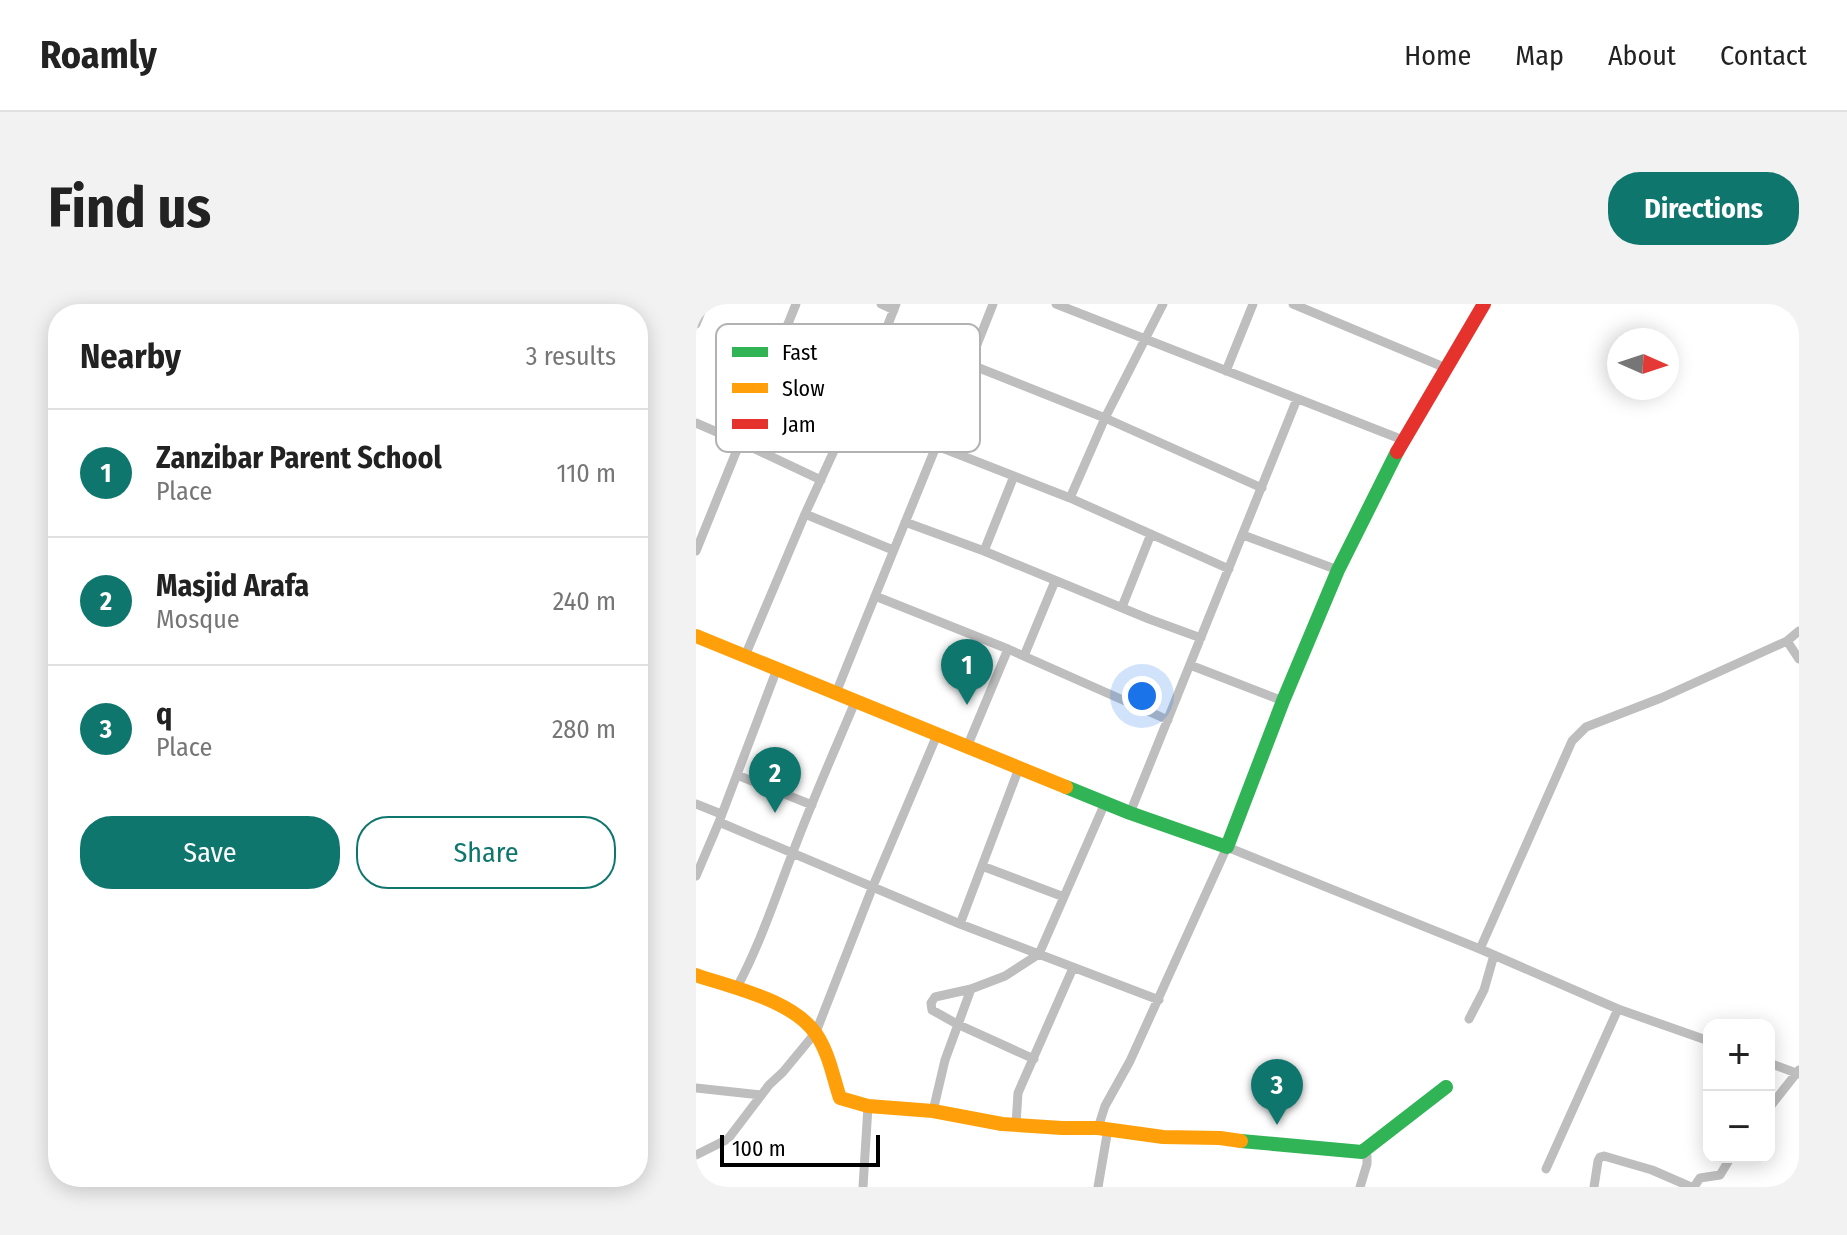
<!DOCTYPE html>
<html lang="en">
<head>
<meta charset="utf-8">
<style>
  body { margin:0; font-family:"Fira Sans Condensed",sans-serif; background:#f2f2f2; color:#222 }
  .controls { position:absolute; right:24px; bottom:24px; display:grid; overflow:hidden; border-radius:16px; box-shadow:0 4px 20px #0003 }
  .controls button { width:72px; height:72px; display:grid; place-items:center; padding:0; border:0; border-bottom:2px solid #e0e0e0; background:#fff; color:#222; font:40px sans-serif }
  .compass { position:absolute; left:911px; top:24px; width:72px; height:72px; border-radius:50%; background:#fff; box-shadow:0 4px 20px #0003; rotate:93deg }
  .scale { position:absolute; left:24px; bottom:20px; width:160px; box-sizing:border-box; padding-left:8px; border:4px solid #000; border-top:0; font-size:22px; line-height:28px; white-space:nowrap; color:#000; -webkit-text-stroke:6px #fff; paint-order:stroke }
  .you { position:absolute; left:446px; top:392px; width:28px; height:28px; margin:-20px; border:6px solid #fff; border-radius:50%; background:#1a73e8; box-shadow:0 0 0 12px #1a73e833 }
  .badge { display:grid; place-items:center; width:52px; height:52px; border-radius:50%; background:#0f766e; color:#fff; font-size:26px; font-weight:700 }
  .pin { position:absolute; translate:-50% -66px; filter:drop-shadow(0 2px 4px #0008) }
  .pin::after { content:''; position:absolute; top:42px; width:28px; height:24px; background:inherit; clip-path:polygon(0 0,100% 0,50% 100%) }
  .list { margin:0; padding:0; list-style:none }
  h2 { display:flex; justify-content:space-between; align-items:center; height:104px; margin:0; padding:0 32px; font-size:34px }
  h2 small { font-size:26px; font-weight:400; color:#767676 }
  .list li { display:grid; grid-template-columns:52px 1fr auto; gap:24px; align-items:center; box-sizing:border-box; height:128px; padding:0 32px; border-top:2px solid #e0e0e0 }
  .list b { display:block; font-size:30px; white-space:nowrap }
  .list p { margin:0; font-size:26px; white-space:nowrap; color:#767676 }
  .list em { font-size:26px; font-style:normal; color:#767676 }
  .actions { display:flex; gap:16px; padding:24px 32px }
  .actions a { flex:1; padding:18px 0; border:2px solid #0f766e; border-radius:32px; text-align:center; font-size:28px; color:#0f766e }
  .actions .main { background:#0f766e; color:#fff }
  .map { position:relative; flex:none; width:1103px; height:883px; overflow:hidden; border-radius:32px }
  header { display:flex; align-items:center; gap:48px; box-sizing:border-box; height:112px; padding:0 40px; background:#fff; border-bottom:2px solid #e0e0e0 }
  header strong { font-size:38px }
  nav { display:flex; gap:44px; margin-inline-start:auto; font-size:28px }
  .intro { display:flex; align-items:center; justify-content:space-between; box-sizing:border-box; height:192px; padding:0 48px }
  h1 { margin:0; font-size:56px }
  .button { padding:20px 36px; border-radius:32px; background:#0f766e; color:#fff; font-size:28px; font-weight:700 }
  main { display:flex; gap:48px; padding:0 48px }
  aside { flex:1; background:#fff; border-radius:32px; box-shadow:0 4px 20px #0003 }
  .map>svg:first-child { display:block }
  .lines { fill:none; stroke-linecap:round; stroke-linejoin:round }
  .street { stroke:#bebebe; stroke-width:9 }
  .fast { stroke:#30b455; stroke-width:14 }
  .slow { stroke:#ff9f0a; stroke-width:14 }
  .jam { stroke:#e5322d; stroke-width:14 }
  .key { fill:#fff; stroke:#b2b2b2; stroke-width:2 }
  .key-label { font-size:22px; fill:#000 }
</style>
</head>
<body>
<header>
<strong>Roamly</strong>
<nav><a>Home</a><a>Map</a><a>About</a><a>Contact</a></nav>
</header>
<div class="intro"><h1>Find us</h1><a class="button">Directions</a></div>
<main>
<aside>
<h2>Nearby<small>3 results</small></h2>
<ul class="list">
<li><span class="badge">1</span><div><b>Zanzibar Parent School</b><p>Place</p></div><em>110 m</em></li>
<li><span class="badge">2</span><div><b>Masjid Arafa</b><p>Mosque</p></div><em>240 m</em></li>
<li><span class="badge">3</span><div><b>q</b><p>Place</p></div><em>280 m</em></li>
</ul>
<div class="actions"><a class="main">Save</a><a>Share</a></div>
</aside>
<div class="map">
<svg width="1103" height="883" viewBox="0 0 1103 883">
  <rect width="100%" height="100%" fill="#fff"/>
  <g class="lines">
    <path class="street" d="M185 0 198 6
      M200 0 169 79 251 114
      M360 0 707 136
      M597 0 750 64
      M0 20 8 0
      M273 60 409 114 566 184
      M530 67 557 0
      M0 119 44 138 125 176
      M241 142 374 194 533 265
      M374 194 409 114 467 0
      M109 210 197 246
      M209 218 288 247 453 315 505 334
      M547 231 642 266
      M0 247 100 0
      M288 247 318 172
      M179 292 312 345 472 416
      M426 303 455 230
      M1091 337 1103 355
      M49 352 109 210 169 79
      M328 352 359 277
      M494 361 587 397
      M140 389C192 259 246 130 297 0
      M271 443 312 345
      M41 471 116 501
      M0 500 25 510
      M434 509 601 95
      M23 518 264 620 463 696
      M286 562 368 593
      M0 572 23 518 81 365
      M264 620 323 464
      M784 645 876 437 890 423 965 394 1091 337 1103 327
      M40 685C64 641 79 594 97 548 116 497 138 448 159 398
      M275 685 239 693 235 699 236 706 261 720 338 755
      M773 715 788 686 798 651
      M1073 759 1103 770
      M0 784 65 791
      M1073 804 1103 766
      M237 807 249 756 275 685 309 672 343 650 409 499
      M320 820 322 789 377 664
      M402 824 409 802 434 757 531 543 784 645 922 705 1013 737
      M0 851 32 835 73 781 87 768 120 728 177 582 241 431
      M850 865 922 705
      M167 883 172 802
      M402 883 412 825
      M664 883 671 860V852L666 848
      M898 883 902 857 904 853 908 852 956 866 995 883
      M998 883 1004 874 1024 871 1035 853"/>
    <path class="fast" d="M370 483 434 509 531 543 587 397 642 266 701 148
      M545 837 666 848 750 783"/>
    <path class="slow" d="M0 332 370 483
      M0 671C37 684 97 696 120 730 133 749 137 773 144 794L172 802 237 807 306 820 366 824H402L467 833 524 834 545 837"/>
    <path class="jam" d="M701 148 788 0"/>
  </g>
  <rect x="20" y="20" width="264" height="128" rx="12" class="key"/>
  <rect x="36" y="43" width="36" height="10" fill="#30b455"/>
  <rect x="36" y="79" width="36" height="10" fill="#ff9f0a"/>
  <rect x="36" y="115" width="36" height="10" fill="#e5322d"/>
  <g class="key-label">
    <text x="86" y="56">Fast</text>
    <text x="86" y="92">Slow</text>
    <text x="86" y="128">Jam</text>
  </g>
</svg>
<div class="controls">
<button>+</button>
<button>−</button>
</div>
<svg class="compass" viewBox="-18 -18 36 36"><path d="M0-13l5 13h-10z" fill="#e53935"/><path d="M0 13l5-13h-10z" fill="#767676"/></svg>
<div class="scale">100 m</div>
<div class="you"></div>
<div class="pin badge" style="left:271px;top:401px">1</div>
<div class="pin badge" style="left:79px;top:509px">2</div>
<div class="pin badge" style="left:581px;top:821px">3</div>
</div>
</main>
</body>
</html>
